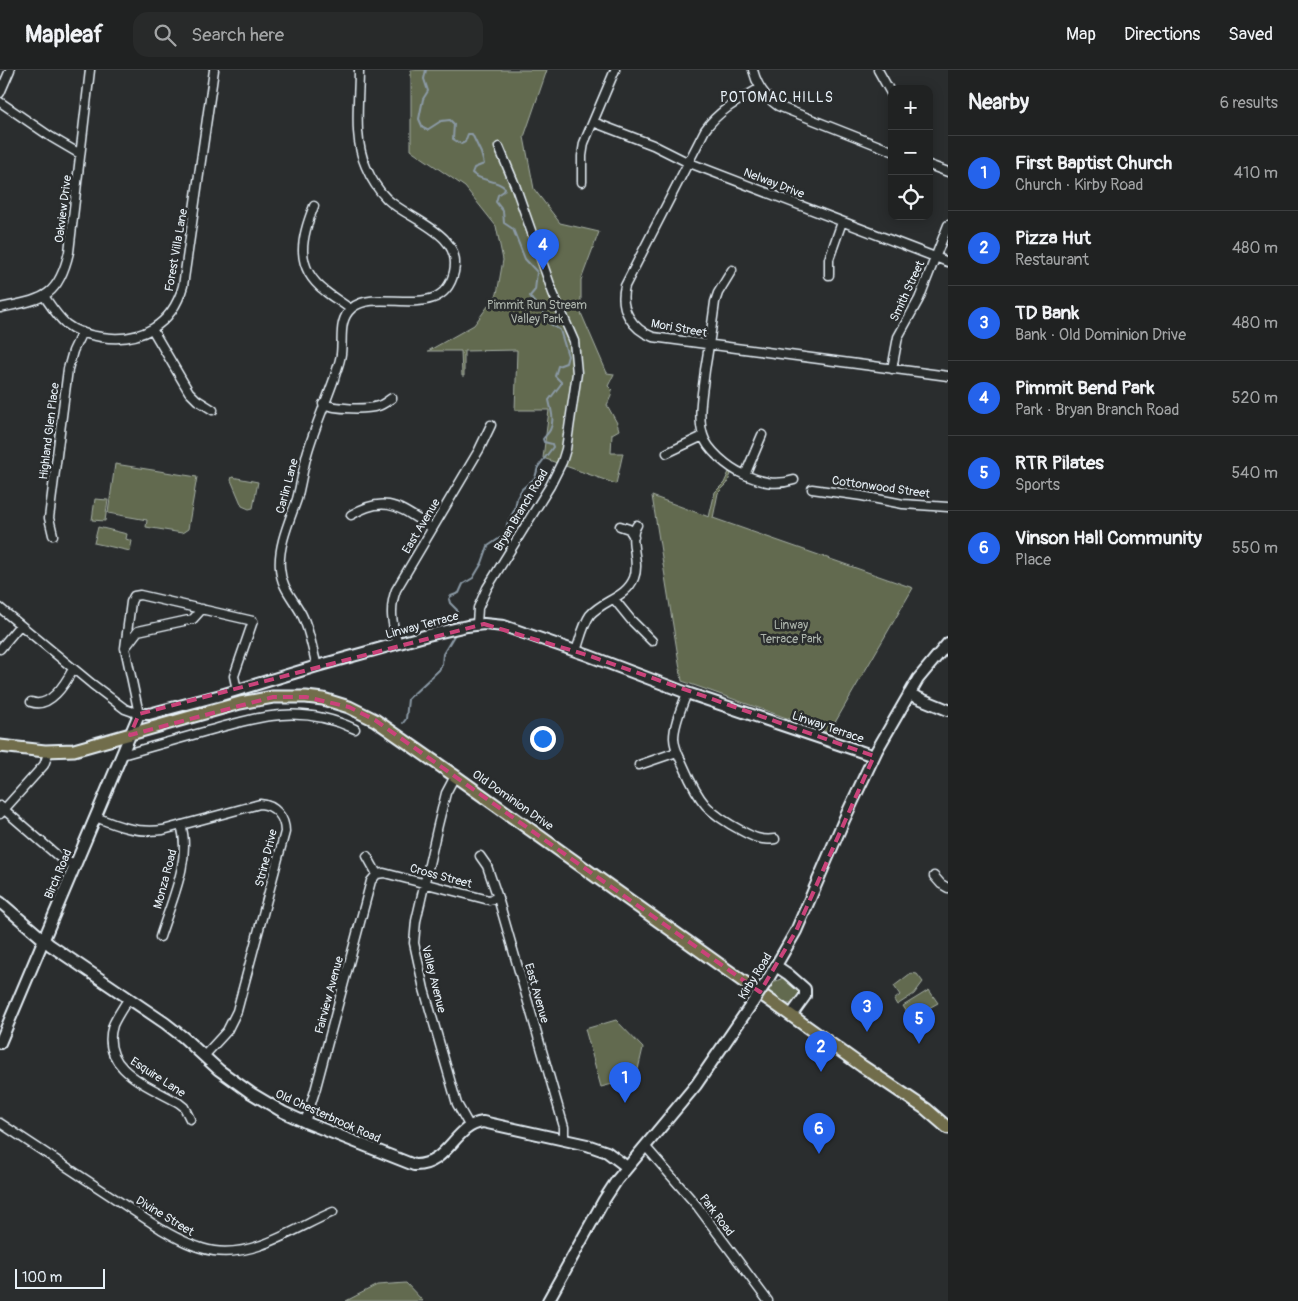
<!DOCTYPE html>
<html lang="en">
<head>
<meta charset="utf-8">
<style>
  body { margin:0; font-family:Pangolin,sans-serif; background:#282a2a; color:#f1f3f6 }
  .controls { position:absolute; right:15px; top:15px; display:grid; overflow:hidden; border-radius:10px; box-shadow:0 2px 12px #0003 }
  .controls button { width:45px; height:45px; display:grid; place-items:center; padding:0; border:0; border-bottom:1px solid #3d3f40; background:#202222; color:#f1f3f6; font:25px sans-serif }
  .scale { position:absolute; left:15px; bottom:12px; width:90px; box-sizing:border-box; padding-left:5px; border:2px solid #e8f1f8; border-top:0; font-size:14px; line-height:18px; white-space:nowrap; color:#e8f1f8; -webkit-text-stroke:4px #2a2d2e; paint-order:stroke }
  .you { position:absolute; left:542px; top:668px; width:18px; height:18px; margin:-12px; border:4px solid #fff; border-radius:50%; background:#1a73e8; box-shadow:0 0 0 8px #1a73e833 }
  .badge { display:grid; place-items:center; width:32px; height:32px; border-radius:50%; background:#2563eb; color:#fff; font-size:16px; font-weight:700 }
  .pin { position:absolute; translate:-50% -41px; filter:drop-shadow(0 1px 2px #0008) }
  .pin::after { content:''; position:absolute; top:26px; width:18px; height:15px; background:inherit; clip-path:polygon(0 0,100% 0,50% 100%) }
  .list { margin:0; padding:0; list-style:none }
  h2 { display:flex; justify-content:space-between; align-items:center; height:65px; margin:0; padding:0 20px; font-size:21px }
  h2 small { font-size:16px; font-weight:400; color:#a2a4a5 }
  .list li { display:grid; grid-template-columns:32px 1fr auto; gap:15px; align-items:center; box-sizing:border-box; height:75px; padding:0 20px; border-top:1px solid #3d3f40 }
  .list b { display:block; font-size:19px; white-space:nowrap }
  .list p { margin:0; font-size:16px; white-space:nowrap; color:#a2a4a5 }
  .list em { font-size:16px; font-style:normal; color:#a2a4a5 }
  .icon { flex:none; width:28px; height:28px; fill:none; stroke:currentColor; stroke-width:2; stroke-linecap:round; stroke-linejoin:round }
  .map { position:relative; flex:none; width:948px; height:1231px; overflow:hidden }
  header { display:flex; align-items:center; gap:30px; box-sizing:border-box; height:70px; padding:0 25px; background:#202222; border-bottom:1px solid #3d3f40 }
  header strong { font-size:24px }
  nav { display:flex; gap:28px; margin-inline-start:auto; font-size:18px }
  .search { width:350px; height:45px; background:#282a2a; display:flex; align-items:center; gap:12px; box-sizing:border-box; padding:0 18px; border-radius:15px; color:#a2a4a5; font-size:19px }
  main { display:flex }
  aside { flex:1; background:#202222 }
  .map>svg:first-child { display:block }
  .green { fill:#626a50; stroke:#a5aea4 }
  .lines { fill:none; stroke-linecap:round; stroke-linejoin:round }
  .stream { stroke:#8b9aa6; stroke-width:2 }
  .street-casing { stroke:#e8f1f8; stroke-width:11 }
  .secondary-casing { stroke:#e8f1f8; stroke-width:14 }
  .primary-casing { stroke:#e8f1f8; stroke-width:15 }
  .street { stroke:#2a2d2e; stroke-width:8 }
  .secondary { stroke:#2a2d2e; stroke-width:10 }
  .primary { stroke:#716d4b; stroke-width:11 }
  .secondary-bridge-casing { stroke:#e8f1f8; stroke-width:14; stroke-linecap:butt }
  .secondary-bridge { stroke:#2a2d2e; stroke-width:10 }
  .marked { fill:none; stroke:#ca437a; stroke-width:4; stroke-dasharray:10 6; stroke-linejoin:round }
  .labels { text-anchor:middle; stroke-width:5; stroke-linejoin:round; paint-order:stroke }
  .street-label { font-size:12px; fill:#e8f1f8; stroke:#2a2d2e }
  .park-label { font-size:12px; fill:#acb4ac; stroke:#2a2d2e }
  .neighbourhood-label { font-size:14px; letter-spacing:1px; fill:#e8f1f8; stroke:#2a2d2e }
</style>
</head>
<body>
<header>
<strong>Mapleaf</strong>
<div class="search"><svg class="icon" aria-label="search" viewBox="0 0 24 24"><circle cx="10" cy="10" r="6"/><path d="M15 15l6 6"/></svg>Search here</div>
<nav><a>Map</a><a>Directions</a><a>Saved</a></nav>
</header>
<main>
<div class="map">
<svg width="948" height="1231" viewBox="0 0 948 1231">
  <rect width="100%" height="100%" fill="#2a2d2e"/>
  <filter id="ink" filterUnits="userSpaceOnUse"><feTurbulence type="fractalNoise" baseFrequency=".02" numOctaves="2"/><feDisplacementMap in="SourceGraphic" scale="10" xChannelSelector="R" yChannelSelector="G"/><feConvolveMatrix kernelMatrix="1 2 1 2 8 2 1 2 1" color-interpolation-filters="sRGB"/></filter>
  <g filter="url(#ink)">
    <path class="green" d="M411 0H547L524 67 534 119 560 153 599 162 581 210V243L607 303 614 304 608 316 612 320 611 326 607 335 617 353 619 360 612 364 611 383H623L616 414 543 388 549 340H515L517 280 464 281V306H462L461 281H428L474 255 497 224 503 190 496 156 465 117 411 80Z
      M115 394 197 407 188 459 182 463 146 457 147 450 108 443Z
      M729 402 731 404 727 414 718 423 713 448 913 518 829 663 682 611 652 426 709 447 715 422 724 413Z
      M232 407 258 412 253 438 249 439 242 436 231 410Z
      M95 429 108 430 105 451 92 450Z
      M98 457 127 464 126 469 132 471 130 481 94 473Z
      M911 903 917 904 923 912 914 924 897 935 894 930 900 925 894 916Z
      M782 906C790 909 798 915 801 923L793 934H785L767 922 773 912 781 909Z
      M929 920 938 933 911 948 903 936Z
      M616 950 643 978 636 1008 601 1017 585 959Z
      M406 1213 423 1231H346L377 1215Z"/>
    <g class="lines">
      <path class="stream" d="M426 0 424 9 428 21 423 29 419 49 423 58 427 60 441 51 450 50 454 54 453 69 461 74 465 72 468 64H472L481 83 484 94 474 98 472 103C481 112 497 109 505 118L504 121 498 125 496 132 503 141 504 153 513 159 525 189 537 202 535 220 530 226C534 236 544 234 547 252L560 260 568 286 566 293 558 296 555 306 561 312V314L549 330C551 340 555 350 550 360 548 364 545 366 543 369L544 372 552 374 553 377 538 397 535 408 522 419 517 428 515 439 507 454 506 464 488 476 482 493 473 508 463 514 459 523 451 526 449 529 450 533 457 540V552
        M403 653 406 649 408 629 439 600 442 594 443 584 455 564"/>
      <defs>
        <path id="street" d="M753 0C757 16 765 27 778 36L892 81
          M878 0 892 25
          M760 18C739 30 719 40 705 60L625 216C619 239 632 259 653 267L948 306
          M0 23 10 0
          M0 32 51 67 80 84
          M593 52 653 75 687 92 948 192
          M929 95 948 102
          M582 112V86L584 73 615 0
          M314 136C301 168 294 197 325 221 333 228 342 232 350 239
          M732 200 718 223 715 232C712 255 709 277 705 300 703 319 697 346 703 365 707 380 729 398 743 404 761 412 775 416 794 410
          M829 205V189L842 152
          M44 226C51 236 57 246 66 254 76 262 88 265 101 267 141 273 172 255 183 216L214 0
          M0 238C42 229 58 229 69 182L90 0
          M152 259 189 322 197 330 213 340
          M892 299 898 267 919 229 948 155
          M323 334C336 339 365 340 378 336 383 335 387 331 392 328
          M667 383 703 366
          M745 405 762 365
          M812 419 862 426 903 434 948 437
          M351 445C387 423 401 439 432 458
          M620 456 629 459 634 467
          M53 465 49 448 68 299 73 281 82 262
          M614 529 631 550 652 571
          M0 538 92 614 125 639 139 644 125 578 131 532 134 526 140 525 253 551 234 606 237 620
          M477 554 478 538 487 518 550 416 562 392 566 379 577 303 574 271 553 223 515 115 499 77
          M398 574C392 554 389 539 396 520L479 380 491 355
          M125 578 138 561 193 549 202 539
          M0 579 20 555
          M576 581C580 570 583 555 590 545 603 530 626 528 634 508 641 491 627 470 637 455
          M317 596C312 579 310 561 302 545 294 529 281 518 280 498 278 475 290 450 297 429 301 414 303 399 307 384 314 359 325 335 334 309 336 301 340 293 341 284 343 268 338 250 352 238 379 216 442 254 454 202 463 163 409 150 387 129 378 120 371 109 366 97 353 68 359 32 359 0
          M687 623C682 637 674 653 674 668 674 678 680 688 684 697 699 732 708 743 742 761 753 767 761 771 775 769
          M31 632C50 639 65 614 73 599
          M122 685C150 677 178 669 207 661 260 646 302 634 355 659
          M639 695 677 682
          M455 706 446 723 438 755 416 851 414 873 424 919 457 1034 470 1057
          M0 736 59 787 76 796
          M0 744 44 695 49 681
          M96 747C119 757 138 763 163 760L260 734C275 735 285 747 285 762L237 941 227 961 204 986
          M367 786 377 804
          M480 786 487 796 498 828 564 1057V1069
          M377 804 384 803 489 830 498 828
          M934 806 941 814 948 818
          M160 867C170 834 192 790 181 755
          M129 928C123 937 117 946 113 955 99 999 149 1016 179 1033L184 1037 190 1049
          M305 1052 315 1021 371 811 377 804
          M0 1053 161 1159C178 1169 195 1178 214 1181 256 1187 297 1157 333 1142
          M645 1076 698 1137 768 1231"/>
        <path id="secondary" d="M909 624 948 640
          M0 832 50 875 165 953 183 967 219 1000 251 1023 283 1042 305 1052 414 1095C448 1096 454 1055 483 1052L587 1075 607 1082 627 1097
          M776 896 788 904 805 919V926L792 944
          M767 911 796 861 844 750 877 680 918 609 948 573
          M0 973 139 644H149L221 625 317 596 428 565 467 556 484 554 504 556 587 585 687 623 874 686
          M548 1231 604 1130 617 1110 696 1015 753 932"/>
        <path id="primary" d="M0 676 45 681 74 680 240 633 273 627H306L323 629 349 637 375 650 455 706 862 996 926 1039 948 1058"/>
      </defs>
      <use href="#street" class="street-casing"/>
      <use href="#secondary" class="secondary-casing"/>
      <use href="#primary" class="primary-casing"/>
      <use href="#street" class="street"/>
      <use href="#secondary" class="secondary"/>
      <use href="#primary" class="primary"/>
      <defs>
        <path id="secondary-bridge" d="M753 932 767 911"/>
      </defs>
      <use href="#secondary-bridge" class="secondary-bridge-casing"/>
      <use href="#secondary-bridge" class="secondary-bridge"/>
    </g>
  </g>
  <path class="marked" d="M484 554 587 585 874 686 796 861 760 922 375 650 349 637 306 627H273L130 665 139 644Z"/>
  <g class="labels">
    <g class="street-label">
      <text transform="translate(774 113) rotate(21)" y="4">Nelway Drive</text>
      <text transform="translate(63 139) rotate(-83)" y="4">Oakview Drive</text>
      <text transform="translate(176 180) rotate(-80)" y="4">Forest Villa Lane</text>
      <text transform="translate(907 221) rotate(-65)" y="4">Smith Street</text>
      <text transform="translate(679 258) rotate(10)" y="4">Mori Street</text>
      <text transform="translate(49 361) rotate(-83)" y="4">Highland Glen Place</text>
      <text transform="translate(287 416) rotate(-75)" y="4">Carlin Lane</text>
      <text transform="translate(881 417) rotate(8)" y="4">Cottonwood Street</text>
      <text transform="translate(521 440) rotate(-59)" y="4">Bryan Branch Road</text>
      <text transform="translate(421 456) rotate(-59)" y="4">East Avenue</text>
      <text transform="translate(422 555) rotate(-15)" y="4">Linway Terrace</text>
      <text transform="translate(828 657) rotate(19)" y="4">Linway Terrace</text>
      <text transform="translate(513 730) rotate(35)" y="4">Old Dominion Drive</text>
      <text transform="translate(266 788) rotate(-76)" y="4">Strine Drive</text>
      <text transform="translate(58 804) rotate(-67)" y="4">Birch Road</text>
      <text transform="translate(441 806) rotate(15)" y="4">Cross Street</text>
      <text transform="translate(165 809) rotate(-75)" y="4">Monza Road</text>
      <text transform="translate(755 906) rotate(-58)" y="4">Kirby Road</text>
      <text transform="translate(434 909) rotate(76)" y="4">Valley Avenue</text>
      <text transform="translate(537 923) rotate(74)" y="4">East Avenue</text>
      <text transform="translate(329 925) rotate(-75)" y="4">Fairview Avenue</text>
      <text transform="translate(158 1007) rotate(33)" y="4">Esquire Lane</text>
      <text transform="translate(328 1046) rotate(24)" y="4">Old Chesterbrook Road</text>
      <text transform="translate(717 1145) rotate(53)" y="4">Park Road</text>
      <text transform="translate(165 1146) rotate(31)" y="4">Divine Street</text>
    </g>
    <g class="park-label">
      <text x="537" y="239">Pimmit Run Stream<tspan x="537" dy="14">Valley Park</tspan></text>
      <text x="791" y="559">Linway<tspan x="791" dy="14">Terrace Park</tspan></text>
    </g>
    <g class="neighbourhood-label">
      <text x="777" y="32">POTOMAC HILLS</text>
    </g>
  </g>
</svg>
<div class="controls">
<button>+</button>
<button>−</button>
<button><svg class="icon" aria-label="locate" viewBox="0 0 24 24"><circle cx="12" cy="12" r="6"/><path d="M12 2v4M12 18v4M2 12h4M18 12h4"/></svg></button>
</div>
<div class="scale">100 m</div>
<div class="you"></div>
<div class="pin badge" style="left:625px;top:1033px">1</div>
<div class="pin badge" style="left:821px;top:1002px">2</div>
<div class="pin badge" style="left:867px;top:962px">3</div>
<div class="pin badge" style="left:543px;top:200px">4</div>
<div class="pin badge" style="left:919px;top:974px">5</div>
<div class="pin badge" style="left:819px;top:1084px">6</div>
</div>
<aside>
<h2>Nearby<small>6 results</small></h2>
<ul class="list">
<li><span class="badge">1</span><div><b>First Baptist Church</b><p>Church · Kirby Road</p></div><em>410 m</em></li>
<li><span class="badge">2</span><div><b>Pizza Hut</b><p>Restaurant</p></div><em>480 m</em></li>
<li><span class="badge">3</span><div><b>TD Bank</b><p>Bank · Old Dominion Drive</p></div><em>480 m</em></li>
<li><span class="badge">4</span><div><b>Pimmit Bend Park</b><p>Park · Bryan Branch Road</p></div><em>520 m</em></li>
<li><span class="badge">5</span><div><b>RTR Pilates</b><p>Sports</p></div><em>540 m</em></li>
<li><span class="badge">6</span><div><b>Vinson Hall Community</b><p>Place</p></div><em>550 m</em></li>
</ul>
</aside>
</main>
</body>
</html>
